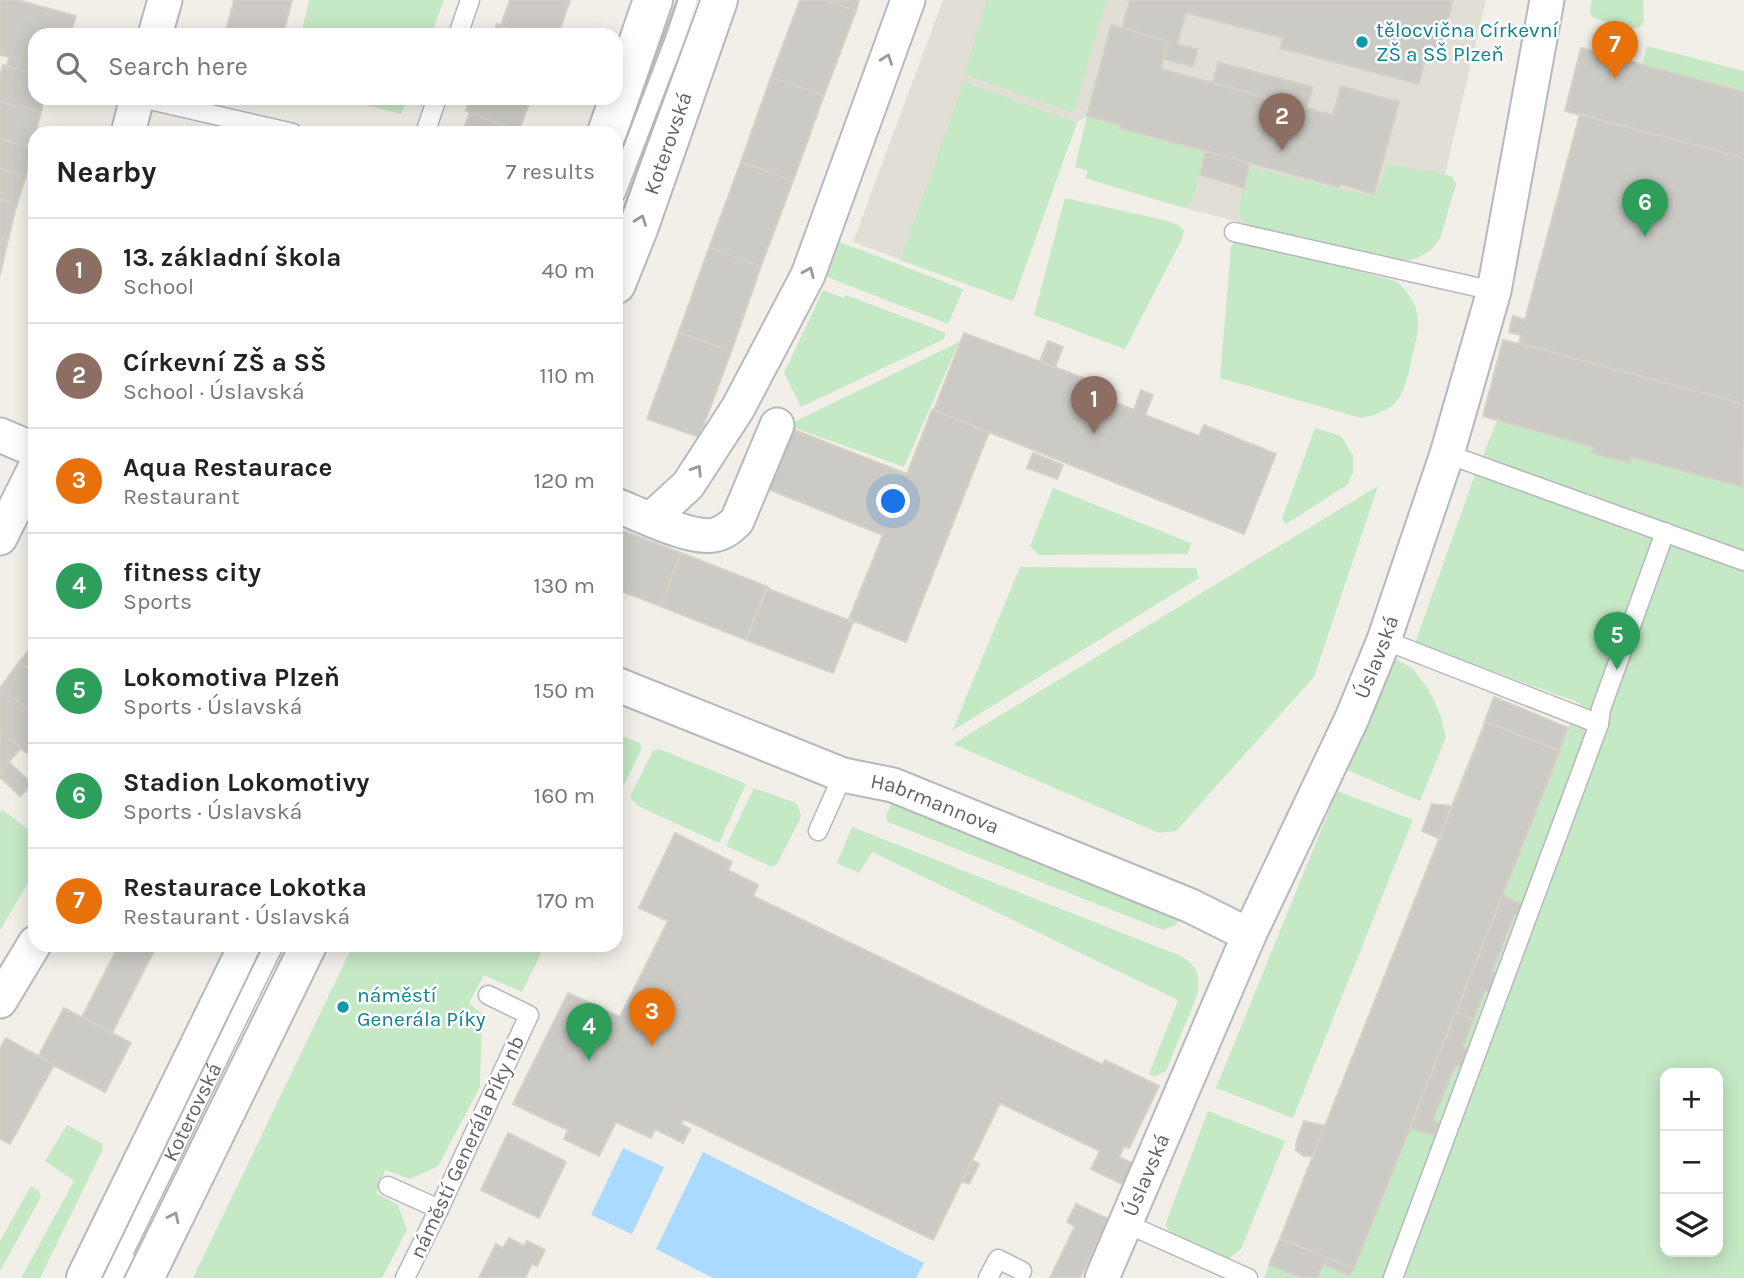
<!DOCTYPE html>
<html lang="en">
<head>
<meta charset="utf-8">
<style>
  body { margin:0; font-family:Karla,sans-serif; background:#f2f2f2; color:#222 }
  .controls { position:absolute; right:21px; bottom:21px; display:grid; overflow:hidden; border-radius:14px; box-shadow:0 4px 18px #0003 }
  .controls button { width:63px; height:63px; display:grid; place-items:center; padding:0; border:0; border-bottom:2px solid #e0e0e0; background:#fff; color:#222; font:35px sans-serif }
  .you { position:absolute; left:894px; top:502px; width:24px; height:24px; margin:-18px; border:5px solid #fff; border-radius:50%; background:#1a73e8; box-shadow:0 0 0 10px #1a73e833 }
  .badge { display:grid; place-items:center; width:46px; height:46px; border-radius:50%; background:#d93025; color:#fff; font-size:23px; font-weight:700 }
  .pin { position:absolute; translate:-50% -58px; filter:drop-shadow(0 2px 4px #0008) }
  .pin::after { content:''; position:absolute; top:37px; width:24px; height:21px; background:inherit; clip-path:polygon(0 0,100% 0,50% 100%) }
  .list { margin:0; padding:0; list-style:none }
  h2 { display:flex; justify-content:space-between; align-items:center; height:91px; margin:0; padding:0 28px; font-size:30px }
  h2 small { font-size:23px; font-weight:400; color:#767676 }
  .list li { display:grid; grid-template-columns:46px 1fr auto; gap:21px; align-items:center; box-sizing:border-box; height:105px; padding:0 28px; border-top:2px solid #e0e0e0 }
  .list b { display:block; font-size:26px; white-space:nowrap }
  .list p { margin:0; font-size:23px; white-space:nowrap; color:#767676 }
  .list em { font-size:23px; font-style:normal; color:#767676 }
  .icon { flex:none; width:38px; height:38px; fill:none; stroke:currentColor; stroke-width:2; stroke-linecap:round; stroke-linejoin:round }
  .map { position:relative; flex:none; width:1744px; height:1278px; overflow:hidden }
  .search { position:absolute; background:#fff; box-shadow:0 4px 18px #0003; left:28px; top:28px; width:595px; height:77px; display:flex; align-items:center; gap:18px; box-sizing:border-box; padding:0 24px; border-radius:21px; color:#767676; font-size:26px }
  .panel { position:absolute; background:#fff; box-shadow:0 4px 18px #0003; left:28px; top:126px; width:595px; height:826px; border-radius:21px }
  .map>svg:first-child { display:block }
  .education { fill:#e1ded6 }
  .green { fill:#c5e8c5; fill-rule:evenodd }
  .water { fill:#aadaff }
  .building { fill:#cccac5; stroke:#d6d1c6; stroke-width:2 }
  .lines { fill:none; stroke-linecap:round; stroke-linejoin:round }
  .service-casing { stroke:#b5b8bc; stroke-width:21 }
  .minor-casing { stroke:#b5b8bc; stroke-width:37 }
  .tertiary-casing { stroke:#b5b8bc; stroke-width:42 }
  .service { stroke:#fff; stroke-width:18 }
  .minor { stroke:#fff; stroke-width:33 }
  .tertiary { stroke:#fff; stroke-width:38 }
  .tram { stroke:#b6b7b8; stroke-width:2 }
  .oneway { stroke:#979a9d }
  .culture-dot { fill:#0f9aa8; stroke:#fff; stroke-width:2.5 }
  .labels { text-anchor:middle; stroke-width:5; stroke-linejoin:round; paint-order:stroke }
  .culture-label { font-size:21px; fill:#0d838f; stroke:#fff; text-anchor:start }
  .street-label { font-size:21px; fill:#5f6368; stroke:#fff }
</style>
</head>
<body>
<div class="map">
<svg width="1744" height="1278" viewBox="0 0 1744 1278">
  <rect width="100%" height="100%" fill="#f1efe8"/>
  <path class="education" d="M943 0H1486L1445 174 1452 177 1456 184 1440 238 1431 250 1417 258 1375 257 1181 207 1105 184 1087 116 1076 123 1013 301 853 242Z"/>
  <path class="green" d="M309 0H444L431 35H301Z
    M987 0H1106L1074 113 964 74Z
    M1592 0H1643L1644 21 1640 27 1632 29 1594 18C1588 13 1590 8 1592 0Z
    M1647 46 1744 71V1278H1264L1312 1157 1304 1156 1296 1150V1144L1304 1121 1325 1125 1438 839 1422 831 1432 804 1451 805 1494 697 1568 728 1580 703 1415 643 1472 483 1497 421 1483 416 1503 340 1519 343 1520 335 1509 332 1513 316 1525 319 1580 115 1565 111 1581 48 1642 64ZM1665 1073H1718V1252H1665Z
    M964 82 1077 123 1013 301 900 260Z
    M339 98H407L401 114Z
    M1087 116 1121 125 1120 128 1205 151 1192 203 1181 207 1085 178 1088 171 1075 167Z
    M1387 164 1445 174 1452 177 1456 184 1440 238 1431 250 1417 258 1400 262 1375 257 1249 225 1241 219 1238 212 1249 167 1337 189 1376 196Z
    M1065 198 1168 221 1178 225 1184 230 1182 239 1125 349 1034 315Z
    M1241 240 1381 277C1386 278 1392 280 1397 282 1401 285 1405 290 1408 294 1424 314 1418 334 1412 357 1404 393 1402 410 1361 418L1220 378 1231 247 1235 241Z
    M840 242 963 289 948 324 827 277Z
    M823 290 844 298 846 295 946 333 944 339 801 407 784 373Z
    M959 342 904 467 792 427 796 421Z
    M1315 428 1341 436 1353 456V472L1347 485 1286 524 1282 519Z
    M1378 486 1314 677 1176 831 1159 833 953 744Z
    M1053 488 1191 543 1188 554 1039 555 1030 546Z
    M1020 567 1196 568 1199 578 952 731Z
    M1394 658 1412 668 1429 690 1440 714 1446 737 1420 801 1347 770Z
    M616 733 640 743 642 748 620 793 616 790Z
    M659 749 746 784 719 843 640 807 631 799V795L653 751Z
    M754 788 796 803 799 809 801 817 777 864 772 867 726 846Z
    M1337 791 1413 820 1293 1118 1216 1088Z
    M892 802 1180 916 1176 925 1163 930 888 822 886 816Z
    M3 810 35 835V871L0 930V812Z
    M852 827 1181 956C1198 967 1199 973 1198 993L1166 1071 1155 1076 1149 1074 1178 1000 872 852 859 873 837 863Z
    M353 945H539L541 953 522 992 484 975 469 1003 482 1014 480 1087 438 1166 410 1179 385 1170 376 1193 398 1205 407 1230 382 1278H193Z
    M1208 1111 1285 1141 1241 1249 1227 1260 1173 1236 1165 1225Z
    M67 1125 103 1144 102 1151 40 1278H21L74 1181 45 1161Z
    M31 1186 39 1191 41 1197 0 1271V1241Z"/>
  <path class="water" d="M623 1148 664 1167 632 1234 591 1215Z
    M703 1152 924 1263 916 1278H713L656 1249Z"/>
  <path class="building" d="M0 0H17L76 16 70 35H35V73L7 66 9 57 0 55Z
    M234 0H292L283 35H225Z
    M510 0H570L558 35H525L501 26Z
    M800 0H827L856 11 824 95 771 77Z
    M827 0H859L856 11Z
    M1130 0H1453L1437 62 1425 59 1419 84 1280 48 1283 38 1186 13 1177 44 1198 49 1193 67 1163 59 1168 41 1122 28Z
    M497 24 501 26 525 35H493Z
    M1111 25 1168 41 1161 69 1307 108 1333 115 1341 86 1399 102 1374 194 1340 184 1339 187 1120 128 1121 125 1087 116Z
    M1581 48 1744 92V158L1565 111Z
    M1218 62 1313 87 1307 108 1213 83Z
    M3 65 35 73V98H44L41 112 0 102V76Z
    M771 77 824 95 793 181 741 162Z
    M471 98H531L519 131 466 111Z
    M0 102 41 112 32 147 0 139Z
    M470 113 522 131V133H462Z
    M1580 114 1744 158V404L1519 343 1521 335 1509 332 1513 316 1525 320Z
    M0 139 32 147 26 176 0 169Z
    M1205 151 1250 163 1244 188 1200 175Z
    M741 162 793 181 761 266 709 248Z
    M0 169 26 176 17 204 0 199Z
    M0 199 17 204 8 240 0 238Z
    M0 238 8 240 0 275Z
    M709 248 761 266 731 352 679 332Z
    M679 332 731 352 699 437 647 419Z
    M964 333 1084 378 1080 389 1134 410 1141 390 1153 395 1145 415 1199 436 1204 425 1276 454 1244 534 934 410Z
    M1503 340 1744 404 1743 487 1632 457 1630 463 1610 458 1592 453 1593 447 1483 416Z
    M1048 341 1063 347 1055 367 1040 361Z
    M932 410 989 432 906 642 849 619 883 535 768 489 792 429 907 474Z
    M1033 453 1063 465 1057 479 1027 468Z
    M616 528 681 553 660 606 616 589Z
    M681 553 768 587 746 640 660 606Z
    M766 588 853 622 833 673 746 640Z
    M35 643V673L19 662Z
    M19 662 35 673V715L0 688Z
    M0 688 35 715V734L30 740 35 744 27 753 0 730Z
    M1494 697 1568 728 1559 750 1486 722 1484 724Z
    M1486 722 1560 751 1354 1268 1280 1239Z
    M0 730 21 748 0 772Z
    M9 762 32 784 20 796 0 777V772Z
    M1432 804 1451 806 1438 838 1422 831Z
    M675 833 732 862 728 870 758 885 753 896 1103 1065 1105 1060 1159 1086 1129 1148 1124 1146 1119 1157 1136 1165 1126 1186 1091 1169 1100 1151 1000 1103 933 1240 684 1119 681 1124 690 1129 683 1143 655 1129 651 1138 616 1122 599 1156 564 1139 568 1130 513 1104 568 993 620 1017 668 921 639 908Z
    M1503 896 1525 905 1522 917 1515 915 1492 972 1499 974 1491 993 1485 990 1474 1019 1456 1013Z
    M119 945H157L112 1033 82 1017Z
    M64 1008 131 1043 105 1092 38 1057Z
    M1456 1013 1474 1019 1463 1046 1468 1051 1462 1068 1455 1066 1433 1120 1439 1124 1435 1136 1410 1128Z
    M6 1038 54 1065 10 1144 0 1139V1048Z
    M1304 1121 1325 1126 1312 1156H1304L1296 1150V1144Z
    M508 1133 566 1162 539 1218 481 1190Z
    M972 1160 979 1164 969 1184 962 1181Z
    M1076 1204 1108 1219 1080 1278H1050L1075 1226 1067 1222Z
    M509 1238 524 1246 527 1241 545 1250 537 1266 532 1264 525 1278H479L496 1244 503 1248Z
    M1280 1239 1354 1268 1349 1275 1323 1264 1317 1278H1302L1269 1265Z"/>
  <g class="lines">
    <defs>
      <g id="service">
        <path d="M458 35 470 0"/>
        <path d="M141 98 293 133"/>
        <path d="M425 133 437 98"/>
        <path d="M616 193 675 39 688 0"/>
        <path d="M1234 232 1494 291"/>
        <path d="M1447 454 1744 561"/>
        <path d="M1384 640 1599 724"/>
        <path d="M818 831 843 775"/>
        <path d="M388 1186 439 1209"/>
        <path d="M1125 1223 1248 1278"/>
        <path id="s1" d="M114 1272 274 945"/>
        <path d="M405 1278 439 1209 529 1015 488 995"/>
        <path d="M988 1278 998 1259 1022 1271"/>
        <path d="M1393 1278 1599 724 1601 709 1665 532"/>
      </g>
      <g id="minor">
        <path d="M155 35 165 0"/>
        <path d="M128 133 137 98"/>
        <path d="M0 435 35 450"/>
        <path d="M616 505C639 514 691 540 714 535 724 533 730 528 737 521L777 425"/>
        <path d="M651 519 688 485 738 408 808 275 908 0"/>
        <path d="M0 538 35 468"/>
        <path id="s2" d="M616 684 843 775 893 785 1191 906 1249 935"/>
        <path d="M0 1001 35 943"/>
        <path d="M97 1255 142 1278"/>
        <path id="s3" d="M1102 1278 1249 935 1352 718 1384 640 1447 454 1494 291 1547 0"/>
      </g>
      <g id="tertiary">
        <path d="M607 133 653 0"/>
        <path id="s4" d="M616 284 638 229 718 0"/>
        <path d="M86 1278 241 961 247 945"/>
        <path d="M144 1278 307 945"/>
      </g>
    </defs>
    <use href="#service" class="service-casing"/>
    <use href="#minor" class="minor-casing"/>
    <use href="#tertiary" class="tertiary-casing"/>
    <use href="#service" class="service"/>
    <use href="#minor" class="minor"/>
    <use href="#tertiary" class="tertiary"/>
    <path class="tram" d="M616 165 677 0
      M616 229 700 0
      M102 1278 263 945
      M124 1278 288 945"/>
  </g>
  <defs><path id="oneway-chevron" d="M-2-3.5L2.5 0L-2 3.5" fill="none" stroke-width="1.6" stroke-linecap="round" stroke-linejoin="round" transform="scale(1.75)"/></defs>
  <g class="oneway">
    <use href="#oneway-chevron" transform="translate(887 59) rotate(-70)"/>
    <use href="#oneway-chevron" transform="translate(641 220) rotate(-70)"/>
    <use href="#oneway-chevron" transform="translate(809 272) rotate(-67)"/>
    <use href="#oneway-chevron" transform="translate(697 470) rotate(-57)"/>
    <use href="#oneway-chevron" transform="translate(174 1217) rotate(-64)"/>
  </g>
  <g class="culture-dot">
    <circle cx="1362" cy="42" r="7"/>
    <circle cx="343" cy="1007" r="7"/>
  </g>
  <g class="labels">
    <g class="culture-label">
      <text x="1376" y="37">tělocvična Církevní<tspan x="1376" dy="24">ZŠ a SŠ Plzeň</tspan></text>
      <text x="357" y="1002">náměstí<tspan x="357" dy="24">Generála Píky</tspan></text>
    </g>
    <g class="street-label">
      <text dy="7" stroke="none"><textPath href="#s4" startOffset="150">Koterovská</textPath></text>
      <text dy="7" stroke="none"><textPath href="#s3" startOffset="679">Úslavská</textPath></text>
      <text dy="7" stroke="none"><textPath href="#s2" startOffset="341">Habrmannova</textPath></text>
      <text dy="7" stroke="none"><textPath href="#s1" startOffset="178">Koterovská</textPath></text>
      <text transform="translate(467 1147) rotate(-65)" y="7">náměstí Generála Píky nb</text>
      <text dy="7" stroke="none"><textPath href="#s3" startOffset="112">Úslavská</textPath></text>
    </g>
  </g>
</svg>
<div class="controls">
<button>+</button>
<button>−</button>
<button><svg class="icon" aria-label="layers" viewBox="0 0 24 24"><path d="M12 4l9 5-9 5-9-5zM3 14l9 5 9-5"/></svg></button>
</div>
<div class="you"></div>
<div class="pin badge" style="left:1094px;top:434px;background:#8d6e63">1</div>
<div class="pin badge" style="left:1282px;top:151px;background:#8d6e63">2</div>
<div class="pin badge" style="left:652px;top:1046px;background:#e8710a">3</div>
<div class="pin badge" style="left:589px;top:1061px;background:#2e9e5b">4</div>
<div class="pin badge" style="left:1617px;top:670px;background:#2e9e5b">5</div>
<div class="pin badge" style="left:1645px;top:237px;background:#2e9e5b">6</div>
<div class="pin badge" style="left:1615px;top:79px;background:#e8710a">7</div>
<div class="search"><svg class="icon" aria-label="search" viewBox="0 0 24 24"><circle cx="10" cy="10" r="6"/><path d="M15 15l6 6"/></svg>Search here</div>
<section class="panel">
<h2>Nearby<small>7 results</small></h2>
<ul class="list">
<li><span class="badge" style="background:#8d6e63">1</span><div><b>13. základní škola</b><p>School</p></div><em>40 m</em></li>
<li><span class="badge" style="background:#8d6e63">2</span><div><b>Církevní ZŠ a SŠ</b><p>School · Úslavská</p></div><em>110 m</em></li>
<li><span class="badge" style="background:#e8710a">3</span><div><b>Aqua Restaurace</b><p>Restaurant</p></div><em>120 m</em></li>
<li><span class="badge" style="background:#2e9e5b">4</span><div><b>fitness city</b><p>Sports</p></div><em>130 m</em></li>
<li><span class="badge" style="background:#2e9e5b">5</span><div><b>Lokomotiva Plzeň</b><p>Sports · Úslavská</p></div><em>150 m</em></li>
<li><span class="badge" style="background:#2e9e5b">6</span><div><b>Stadion Lokomotivy</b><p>Sports · Úslavská</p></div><em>160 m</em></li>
<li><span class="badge" style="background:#e8710a">7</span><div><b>Restaurace Lokotka</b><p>Restaurant · Úslavská</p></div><em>170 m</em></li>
</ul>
</section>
</div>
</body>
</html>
